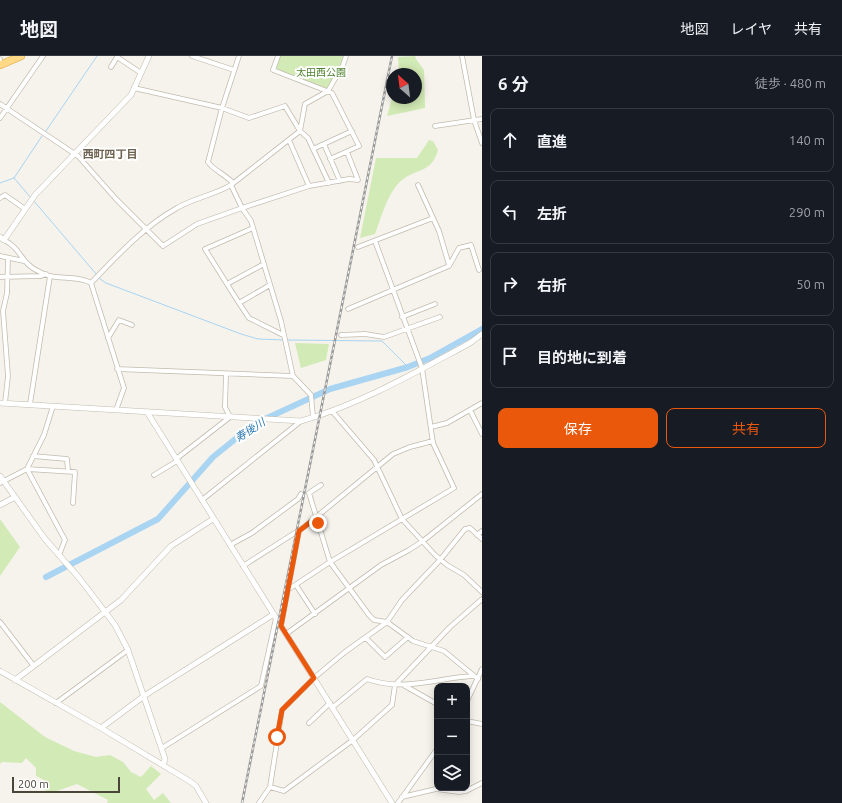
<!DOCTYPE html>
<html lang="ja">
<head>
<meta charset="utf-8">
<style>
  body { margin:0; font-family:Ubuntu,"Noto Sans JP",sans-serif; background:#242831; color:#f1f3f6 }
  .controls { position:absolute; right:12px; bottom:12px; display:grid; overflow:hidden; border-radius:8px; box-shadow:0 2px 10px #0003 }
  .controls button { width:36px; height:36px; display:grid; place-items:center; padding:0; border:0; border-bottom:1px solid #363941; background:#171b24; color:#f1f3f6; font:20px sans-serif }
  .compass { position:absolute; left:386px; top:12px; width:36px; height:36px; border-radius:50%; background:#171b24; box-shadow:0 2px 10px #0003; rotate:332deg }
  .scale { position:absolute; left:12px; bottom:10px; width:108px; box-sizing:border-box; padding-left:4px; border:2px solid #4b4439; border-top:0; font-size:11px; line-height:14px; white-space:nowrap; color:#4b4439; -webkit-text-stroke:3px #fff; paint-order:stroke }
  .stop { position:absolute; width:12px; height:12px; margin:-9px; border:3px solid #ea580c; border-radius:50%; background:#fff }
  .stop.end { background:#ea580c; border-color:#fff; box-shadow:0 1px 4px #0008 }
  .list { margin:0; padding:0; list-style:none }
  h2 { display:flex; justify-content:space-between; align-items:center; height:52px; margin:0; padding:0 16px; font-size:17px }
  h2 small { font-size:13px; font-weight:400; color:#9ea1a6 }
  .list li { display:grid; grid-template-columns:26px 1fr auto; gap:12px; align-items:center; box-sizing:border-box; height:64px; margin:0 8px 8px; padding:0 8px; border:1px solid #363941; border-radius:8px }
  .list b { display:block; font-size:15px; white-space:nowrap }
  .list em { font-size:13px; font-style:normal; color:#9ea1a6 }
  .actions { display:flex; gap:8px; padding:12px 16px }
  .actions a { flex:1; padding:9px 0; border:1px solid #ea580c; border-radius:8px; text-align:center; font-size:14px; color:#ea580c }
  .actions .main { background:#ea580c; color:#fff }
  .icon { flex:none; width:22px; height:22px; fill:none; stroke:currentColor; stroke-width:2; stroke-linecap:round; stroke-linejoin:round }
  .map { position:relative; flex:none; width:482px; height:747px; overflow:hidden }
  header { display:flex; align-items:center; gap:24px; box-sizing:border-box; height:56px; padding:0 20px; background:#171b24; border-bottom:1px solid #363941 }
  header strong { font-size:19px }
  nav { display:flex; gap:22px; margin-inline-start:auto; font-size:14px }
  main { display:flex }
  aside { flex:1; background:#171b24 }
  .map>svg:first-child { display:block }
  .green { fill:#d2eab5 }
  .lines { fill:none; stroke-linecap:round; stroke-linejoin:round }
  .stream { stroke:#a9d4f2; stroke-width:1 }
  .river { stroke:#a9d4f2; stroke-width:6 }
  .minor-casing { stroke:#c2bbae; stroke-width:5.5 }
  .tertiary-casing { stroke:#c2bbae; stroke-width:6 }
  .trunk-casing { stroke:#e0a43c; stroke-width:8 }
  .minor { stroke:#fff; stroke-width:4 }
  .tertiary { stroke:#fff; stroke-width:5 }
  .trunk { stroke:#ffd985; stroke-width:7 }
  .rail-casing { stroke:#9a9a9a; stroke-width:2.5 }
  .rail { stroke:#fff; stroke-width:1; stroke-dasharray:3; stroke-linecap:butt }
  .route { stroke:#ea580c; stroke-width:5 }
  .labels { text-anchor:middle; stroke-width:4; stroke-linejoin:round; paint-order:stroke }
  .park-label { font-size:10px; fill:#4a7f2a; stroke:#fff }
  .neighbourhood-label { font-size:11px; font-weight:bold; fill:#6e6250; stroke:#fff }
  .water-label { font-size:11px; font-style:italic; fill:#2e7ab2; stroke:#fff }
</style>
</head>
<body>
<header>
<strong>地図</strong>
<nav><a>地図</a><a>レイヤ</a><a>共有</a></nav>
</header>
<main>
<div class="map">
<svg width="482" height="747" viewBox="0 0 482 747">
  <rect width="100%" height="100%" fill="#f6f3ec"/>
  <path class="green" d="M278 0H346L328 35 273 14Z
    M415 0 416 3 424 14 425 52 387 60 392 42H416V18H399L398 1Z
    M429 84 433 85 438 94C431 120 412 111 397 129 386 142 381 162 375 178L360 182 376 102H417Z
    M295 287 329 288 326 304 301 312Z
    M0 463 20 491 0 520Z
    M0 646 45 681 74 695 96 701 110 699 123 706 131 716 141 721 151 710 161 718 146 733 154 744 163 737 171 747H107L108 744 77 728 51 737 40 732 44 724 36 720V712L26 702 22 707 2 706 0 708Z"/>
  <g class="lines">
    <path class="stream" d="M46 75 97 0
      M14 122 31 142
      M0 127 14 122 42 80
      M33 144 97 219
      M99 222 106 227 241 278 258 283 284 284
      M287 284 382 285 408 311"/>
    <path class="river" d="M46 521 158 463 213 401 254 368 330 333 408 311 430 302 482 273"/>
    <defs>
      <path id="minor" d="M192 0 234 14
        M278 0 273 14 332 37 359 90 330 103
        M462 0 474 64 482 87
        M0 3V4
        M111 11 117 1 141 17
        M134 32 222 52 249 62 285 50 300 75 308 82 329 127
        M0 48 78 100 116 143 163 190 197 168 242 152 309 130 349 123 358 124 347 96
        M0 62 43 0
        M435 70 482 63
        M289 84 309 130
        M324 88 340 125
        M313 93 352 75
        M233 127C226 119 212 113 208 106L222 52 239 0
        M231 129 242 152 251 165 281 265 293 320 311 339 313 361
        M418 129 439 175 449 209
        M0 142 5 139 25 153
        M253 172 205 193 227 228 264 208
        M4 184C22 193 20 206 36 214 40 216 45 219 50 220 63 223 80 220 91 227
        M358 191 433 162
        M0 200 24 205
        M0 221 41 220 46 218
        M227 228 239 247
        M270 229 239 247 249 262 283 279
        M348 253 449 210 459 192 471 189 479 214
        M402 261 435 248
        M341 279 365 278 384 281 440 261
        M108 282 119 264 132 269
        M117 313 293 320
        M5 347 8 320 3 255 7 237 8 202
        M30 348 50 220
        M53 350 44 379 27 413 65 484 59 499
        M116 354 124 332 91 227C117 200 143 171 177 152 194 142 214 139 231 129L300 75 305 48 328 35 343 9 346 0
        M470 354 482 378
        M332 355 374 404 402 463 435 499 447 509 464 519 482 536
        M431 371 447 367 482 347
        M33 400 67 403 68 415
        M176 403 230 361 225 351 226 318
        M154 419 177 405
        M0 427 27 413 75 416 73 447
        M321 429 309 437 330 506 369 559 374 564 387 566 413 585 444 595 478 623
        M202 444 301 365
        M477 479 482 475
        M230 489 252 477 298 443 301 438
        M243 510 304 471 393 398 410 391 433 385
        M296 529 315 558
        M289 533 330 506 454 432 433 387 422 312 375 185
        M0 566 33 609
        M281 570 299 475
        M286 578 381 509 409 494 423 485 482 438
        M366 582 385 601 408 581
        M405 630 437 648
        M467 645 482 613
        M56 647 128 594
        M333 651 367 623C403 636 437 622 473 620
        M467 665 482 668
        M309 667 330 647
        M162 692 261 630 276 562
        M270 731 284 735 353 684 392 649 395 629 450 571 482 543
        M402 741 436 733 459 736 466 735 482 727
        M259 747 270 731 282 654 314 622 345 596 387 566 402 544 440 504 465 473 470 472 482 483
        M398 747 437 693"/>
      <path id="tertiary" d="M0 181 4 184 35 139 131 39 149 0
        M0 347 301 365C361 348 416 316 470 287L482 278
        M147 356 392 747
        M0 420 45 483 80 523 115 569 128 594 165 703 163 709
        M0 449 15 441
        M0 615 101 672 191 726 196 730 206 747
        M15 624 121 544 171 490 213 463
        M101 672 144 640 274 558"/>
      <path id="trunk" d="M0 9 21 0"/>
    </defs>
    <use href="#minor" class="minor-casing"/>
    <use href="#tertiary" class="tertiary-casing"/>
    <use href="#trunk" class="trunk-casing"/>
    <use href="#minor" class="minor"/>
    <use href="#tertiary" class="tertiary"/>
    <use href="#trunk" class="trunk"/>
    <defs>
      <path id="rail" d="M242 747 392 0"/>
    </defs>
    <use href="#rail" class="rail-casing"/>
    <use href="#rail" class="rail"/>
  </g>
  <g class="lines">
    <path class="route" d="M277 681 282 654 314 622 281 570 299 475 317 461 318 467"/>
  </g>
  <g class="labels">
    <g class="park-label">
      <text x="321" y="20">太田西公園</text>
    </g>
    <g class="neighbourhood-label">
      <text x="110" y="102">西町四丁目</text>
    </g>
    <g class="water-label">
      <text transform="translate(250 374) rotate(-33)" y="4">寿後川</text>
    </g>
  </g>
</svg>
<div class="controls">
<button>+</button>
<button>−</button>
<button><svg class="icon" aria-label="layers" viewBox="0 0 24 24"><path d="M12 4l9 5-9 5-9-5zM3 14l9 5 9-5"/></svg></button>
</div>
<svg class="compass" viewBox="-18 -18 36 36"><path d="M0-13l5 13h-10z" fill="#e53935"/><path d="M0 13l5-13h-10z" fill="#9ea1a6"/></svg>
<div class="scale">200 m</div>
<div class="stop" style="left:277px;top:681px"></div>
<div class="stop end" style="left:318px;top:467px"></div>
</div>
<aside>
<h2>6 分<small>徒歩 · 480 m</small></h2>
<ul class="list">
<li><svg class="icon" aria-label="ahead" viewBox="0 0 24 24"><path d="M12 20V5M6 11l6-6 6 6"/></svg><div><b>直進</b></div><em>140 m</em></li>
<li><svg class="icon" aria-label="left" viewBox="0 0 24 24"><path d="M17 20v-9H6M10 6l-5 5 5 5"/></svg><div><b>左折</b></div><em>290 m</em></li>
<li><svg class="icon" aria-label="right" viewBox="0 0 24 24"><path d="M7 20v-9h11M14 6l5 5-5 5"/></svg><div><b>右折</b></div><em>50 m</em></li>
<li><svg class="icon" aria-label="arrive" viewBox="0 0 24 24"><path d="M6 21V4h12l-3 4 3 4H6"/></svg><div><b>目的地に到着</b></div></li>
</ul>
<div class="actions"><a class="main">保存</a><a>共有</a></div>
</aside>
</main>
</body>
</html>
